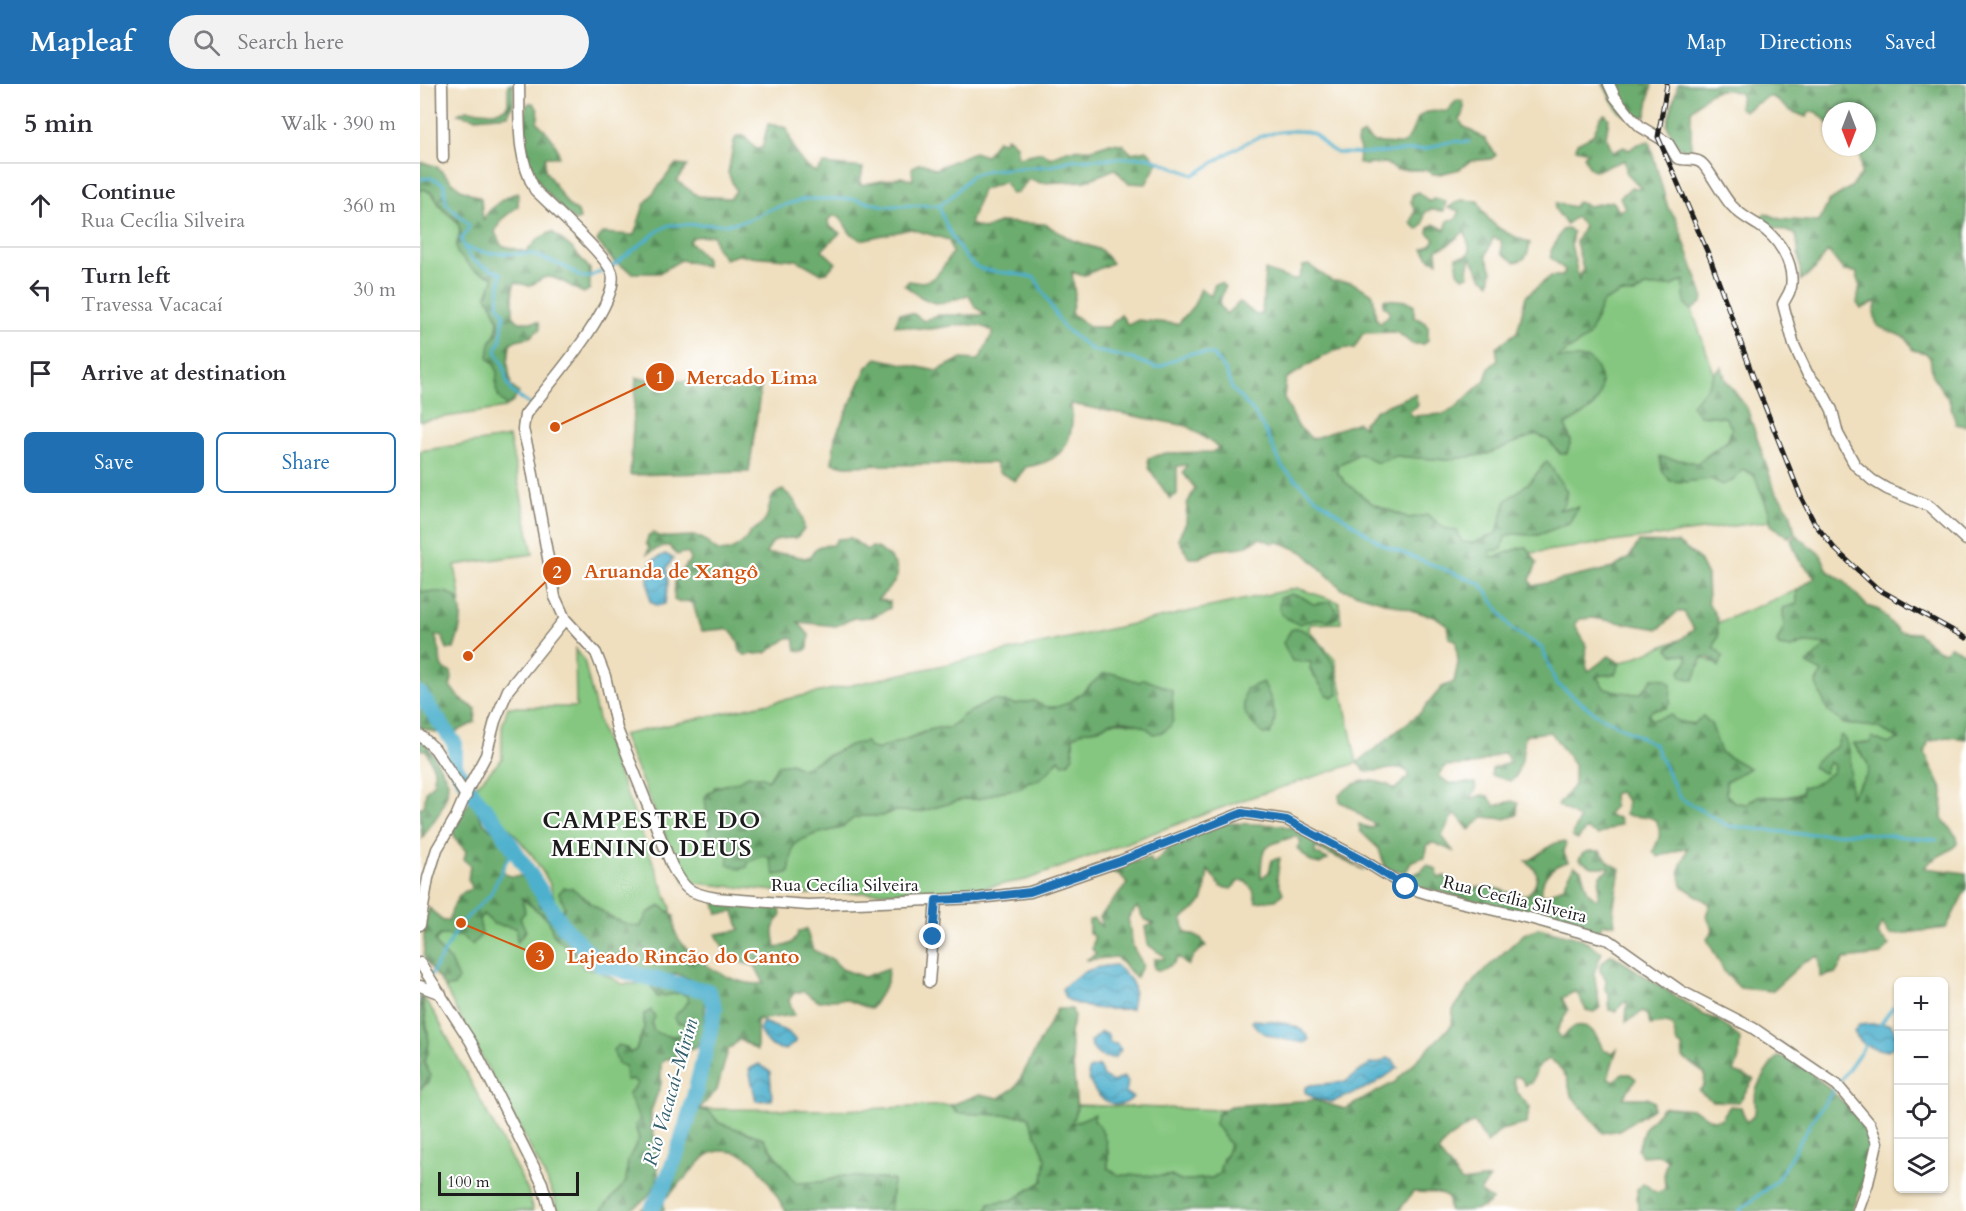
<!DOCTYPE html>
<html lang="en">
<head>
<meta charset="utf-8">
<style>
  body { margin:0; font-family:Cardo,serif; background:#f2f2f3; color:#2b2b33 }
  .controls { position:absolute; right:18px; bottom:18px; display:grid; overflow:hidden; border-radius:9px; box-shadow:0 2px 4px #0004 }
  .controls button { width:54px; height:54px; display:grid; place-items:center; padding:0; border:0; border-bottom:2px solid #e1e1e2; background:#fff; color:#2b2b33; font:30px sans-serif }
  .compass { position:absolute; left:1402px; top:18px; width:54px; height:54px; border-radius:50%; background:#fff; box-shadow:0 2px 4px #0004; rotate:180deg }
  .scale { position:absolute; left:18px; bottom:15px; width:141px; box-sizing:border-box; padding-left:6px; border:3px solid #1c1c1c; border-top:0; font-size:16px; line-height:21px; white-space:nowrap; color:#1c1c1c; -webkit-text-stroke:4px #fff; paint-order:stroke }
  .stop { position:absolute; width:18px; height:18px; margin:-14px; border:4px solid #1f6fb2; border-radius:50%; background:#fff }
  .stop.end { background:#1f6fb2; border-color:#fff; box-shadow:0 2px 6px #0008 }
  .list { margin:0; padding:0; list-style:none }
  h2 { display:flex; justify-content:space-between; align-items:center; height:78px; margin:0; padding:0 24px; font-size:26px }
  h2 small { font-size:20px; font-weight:400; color:#7c7c81 }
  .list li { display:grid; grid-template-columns:39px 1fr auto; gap:18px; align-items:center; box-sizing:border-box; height:84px; padding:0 24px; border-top:2px solid #e1e1e2 }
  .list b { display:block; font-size:22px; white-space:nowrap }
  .list p { margin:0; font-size:20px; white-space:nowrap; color:#7c7c81 }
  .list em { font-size:20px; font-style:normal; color:#7c7c81 }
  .actions { display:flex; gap:12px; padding:18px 24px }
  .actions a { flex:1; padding:14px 0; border:2px solid #1f6fb2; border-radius:9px; text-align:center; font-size:21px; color:#1f6fb2 }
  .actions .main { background:#1f6fb2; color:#fff }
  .icon { flex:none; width:33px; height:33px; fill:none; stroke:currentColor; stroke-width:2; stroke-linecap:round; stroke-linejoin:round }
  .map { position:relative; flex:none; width:1546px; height:1127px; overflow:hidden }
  header { display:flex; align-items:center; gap:36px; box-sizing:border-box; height:84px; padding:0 30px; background:#1f6fb2; color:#fff }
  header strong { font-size:28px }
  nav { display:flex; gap:33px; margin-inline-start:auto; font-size:21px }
  .search { width:420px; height:54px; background:#f2f2f3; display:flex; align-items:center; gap:15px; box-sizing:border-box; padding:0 21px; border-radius:33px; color:#7c7c81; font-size:22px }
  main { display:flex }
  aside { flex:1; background:#fff }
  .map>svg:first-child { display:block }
  .grass { fill:#85c780; stroke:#50724e; stroke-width:1.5; fill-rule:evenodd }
  .forest { fill:url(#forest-firs); stroke:#446445; stroke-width:1.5 }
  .water { fill:url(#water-waves); stroke:#356674; stroke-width:1.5 }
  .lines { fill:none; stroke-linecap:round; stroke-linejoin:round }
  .stream { stroke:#4eb0cd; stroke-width:3 }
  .river { stroke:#4eb0cd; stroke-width:16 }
  .minor-casing { stroke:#867e6e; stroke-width:13 }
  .minor { stroke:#fff; stroke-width:10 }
  .rail-casing { stroke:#1c1c1c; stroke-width:5 }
  .rail { stroke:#fff; stroke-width:3; stroke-dasharray:9; stroke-linecap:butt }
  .route { stroke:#1f6fb2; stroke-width:8 }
  .labels { text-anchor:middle; stroke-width:4.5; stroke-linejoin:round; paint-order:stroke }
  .street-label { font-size:18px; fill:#1c1c1c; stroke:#fff }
  .water-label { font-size:20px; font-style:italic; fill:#325f6c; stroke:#fff }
  .district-label { font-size:24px; font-weight:bold; letter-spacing:1.5px; fill:#1c1c1c; stroke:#fff }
  .leader { fill:none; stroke:#d4530e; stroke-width:2 }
  .callout-dot { fill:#d4530e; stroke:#fff; stroke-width:2 }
  .mark-label { font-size:18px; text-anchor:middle; font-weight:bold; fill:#fff }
  .callout-label { font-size:20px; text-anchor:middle; font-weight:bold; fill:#d4530e; stroke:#fff; stroke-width:4.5; stroke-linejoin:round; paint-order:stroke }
</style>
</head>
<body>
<header>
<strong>Mapleaf</strong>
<div class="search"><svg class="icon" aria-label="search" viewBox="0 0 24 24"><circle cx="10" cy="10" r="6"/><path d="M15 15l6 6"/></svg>Search here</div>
<nav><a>Map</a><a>Directions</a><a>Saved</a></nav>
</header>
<main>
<aside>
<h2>5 min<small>Walk · 390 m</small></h2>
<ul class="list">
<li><svg class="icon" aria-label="ahead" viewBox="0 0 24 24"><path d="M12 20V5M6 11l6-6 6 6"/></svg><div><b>Continue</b><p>Rua Cecília Silveira</p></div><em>360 m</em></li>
<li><svg class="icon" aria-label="left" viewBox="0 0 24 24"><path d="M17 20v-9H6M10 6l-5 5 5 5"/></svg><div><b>Turn left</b><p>Travessa Vacacaí</p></div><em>30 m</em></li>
<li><svg class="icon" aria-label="arrive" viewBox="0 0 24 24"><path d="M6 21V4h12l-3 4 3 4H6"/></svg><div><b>Arrive at destination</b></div></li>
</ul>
<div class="actions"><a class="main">Save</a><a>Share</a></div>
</aside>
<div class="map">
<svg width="1546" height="1127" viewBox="0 0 1546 1127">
  <defs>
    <pattern id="forest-firs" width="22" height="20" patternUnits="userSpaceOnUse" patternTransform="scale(1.5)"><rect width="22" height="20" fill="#6cac6e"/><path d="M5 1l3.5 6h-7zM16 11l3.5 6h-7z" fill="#588b5a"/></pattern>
    <pattern id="water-waves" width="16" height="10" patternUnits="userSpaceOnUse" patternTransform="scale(1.5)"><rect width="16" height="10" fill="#4eb0cd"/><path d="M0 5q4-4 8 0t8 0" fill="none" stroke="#408ea6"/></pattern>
  </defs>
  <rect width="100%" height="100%" fill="#fff"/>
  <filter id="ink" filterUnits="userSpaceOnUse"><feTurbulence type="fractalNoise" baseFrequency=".0167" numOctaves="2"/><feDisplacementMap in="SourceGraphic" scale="12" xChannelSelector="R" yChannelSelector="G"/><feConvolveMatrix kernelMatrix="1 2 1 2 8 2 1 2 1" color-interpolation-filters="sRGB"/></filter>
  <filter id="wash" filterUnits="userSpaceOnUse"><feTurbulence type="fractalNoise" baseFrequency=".008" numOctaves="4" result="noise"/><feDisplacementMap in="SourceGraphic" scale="24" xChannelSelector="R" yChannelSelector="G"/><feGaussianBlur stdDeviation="1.35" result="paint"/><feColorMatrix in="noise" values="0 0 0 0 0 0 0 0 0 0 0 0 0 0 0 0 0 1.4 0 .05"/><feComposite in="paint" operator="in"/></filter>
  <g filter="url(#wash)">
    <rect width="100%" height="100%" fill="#efdfbf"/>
    <path class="grass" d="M4 105C14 110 14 113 20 122 34 140 46 133 36 162L54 186 74 192 67 212C78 232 83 238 70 259L78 283V311L86 322 85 324 0 337V107Z
      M1265 196 1266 222 1272 226 1294 289 1279 331 1305 333 1312 344 1308 356 1277 379 1240 373 1264 398 1291 395 1323 385 1334 391 1349 427 1350 437 1111 469 1107 463C1093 464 1083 473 1071 473L1069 467 1085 453 1091 450 1118 451 1149 439 1158 424 1138 426 1126 378 1111 397 1086 417 1077 449 1054 459H1042L1037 447 1024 444 1008 431 989 434 953 420 925 398 917 388 918 381 941 369 957 379 975 372 1027 376 1067 370 1116 350 1128 356 1140 370 1151 357 1145 341 1172 324 1136 275 1168 253 1183 218 1201 209 1214 210 1225 203 1252 202Z
      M89 353 113 470 35 481 41 519C32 506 16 508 2 508L0 507C0 491 6 476 0 460V367Z
      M877 504 919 518 921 539 890 540 889 546 915 575 937 679 820 717 606 796 549 806 387 810 265 798 202 651ZM882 513 911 536 897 535 878 540ZM683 590H695L719 598 724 641 703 638H690L679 645 660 647 653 653V672C648 673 642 674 638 677 627 685 624 698 609 697L598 705 582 707 558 715H544L500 728 475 727 462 732H442L434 734 421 744 395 750 377 758 373 763 369 788 355 791 349 773 342 772 329 778 308 780V761L294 703 319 699 328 691 348 697 371 679 382 685C395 679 418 664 432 661 440 659 451 667 459 665 482 660 504 642 529 644L544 631 573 616 595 620 614 617C641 636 662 607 683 590Z
      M1377 506V520L1363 524 1364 542 1357 558 1359 562 1371 564 1384 559 1407 560 1403 588 1424 640 1457 643 1480 655 1468 660H1433L1450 680V687L1430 713V673L1416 663 1395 677 1393 683 1404 689 1409 678 1414 681 1413 688C1381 710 1379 716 1338 712L1327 720 1315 719 1306 710V697L1329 684 1301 669 1291 640C1271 641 1253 636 1233 636L1228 631 1232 626 1245 624 1251 600 1246 595 1233 594 1221 609 1215 610 1185 606 1176 592 1195 590 1200 579 1259 556 1248 564 1253 570H1266L1268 576 1260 587C1280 574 1279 568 1299 582L1303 572 1294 563 1298 552 1297 539Z
      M155 564 164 576 180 643 251 824V829L240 822 228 829 220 843C192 840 173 820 152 804L140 833 129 798 113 772 55 703 82 675V642L88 623H156Z
      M101 814 129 836 133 851 155 870 164 884 177 886 202 900H230L237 913 260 909 266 911 269 917 258 939 273 940 274 948C259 951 246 956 233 947L232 939 224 930V944L216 966 210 969 205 982 213 996 219 1000 208 1010 220 1036 215 1042 219 1055 208 1076 206 1098 181 1127H136L135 1115 123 1088 25 904 34 902 29 875 18 864 15 857 20 851 41 852 63 830 74 840 96 844 97 857Z
      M2 912 15 930 108 1107 113 1127H0V1005L9 998 4 978C14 959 5 933 2 912Z
      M531 1021 537 1029 608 1032 626 1074 623 1097 593 1116 569 1119 567 1127H470L473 1096 423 1092 402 1098 376 1099 343 1054 299 1039 290 1028 279 1025 422 1026Z
      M657 1021 802 1026 797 1031 795 1040 810 1060 808 1069 803 1074 799 1090 792 1094 760 1097 751 1092 698 1091 688 1084V1065L651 1040Z"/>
    <path class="forest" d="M88 0H93V20L88 31 55 34 38 30 46 26 74 28 85 24 88 20Z
      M1183 0H1232L1226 32C1195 36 1197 24 1183 0Z
      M1258 0H1546V342L1536 340 1529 316 1513 293 1510 274 1506 269 1493 266 1486 254 1457 242 1454 229 1457 217 1441 225 1437 219 1440 200 1436 188 1424 187 1408 167 1394 186 1381 196 1377 155 1375 150 1343 140 1341 134 1345 129 1360 135 1399 138 1409 117 1431 103 1441 91 1440 71 1432 63H1447V27H1411V42L1397 28H1390L1386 33 1369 26 1353 13H1347L1324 27 1319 23 1321 10C1297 0 1288 8 1271 27V64L1266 67 1255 60 1247 41Z
      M1037 16 1043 17C1045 25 1045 29 1040 36L1043 42 1065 55 1076 71 1071 75 1050 77 1040 85 1020 90H1013L1007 86H977L965 79 945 81 938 78 940 65 937 59 938 53 944 50 954 59C959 58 980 61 982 60 995 53 992 31 1008 28 1014 27 1021 27 1027 27Z
      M109 19H113C119 25 120 30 117 38 128 49 137 57 139 73H125V86L148 121 158 128 160 135 154 137C135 117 109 95 106 66 104 52 106 37 106 23Z
      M1185 30 1189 35 1186 52 1193 68 1204 63 1209 66 1216 61 1229 57 1248 124 1256 134 1283 212 1282 218 1272 226C1261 218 1264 207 1264 196L1252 202 1225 203 1214 210 1201 209 1183 218 1168 253 1137 274H1168C1183 287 1187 311 1170 325 1163 332 1153 336 1145 341L1151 357 1147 369 1141 370 1128 356 1116 350 1067 370 1027 376 975 372 957 379 940 369 918 381 917 388 925 398 953 420 989 434 1008 431 1024 444 1037 447 1042 458 1054 459 1077 449 1086 417 1111 397 1127 377 1147 408 1145 419 1139 426 1158 423 1149 439 1118 451 1091 450 1085 453 1082 465 1070 467 1071 473C1083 473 1093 464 1107 463L1117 479 1110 496 1113 502 1193 484 1209 474 1219 458 1258 459 1278 474 1287 492 1288 518 1297 534 1298 552 1294 563 1303 572 1299 583 1289 573H1282L1274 596 1261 593 1260 587 1268 576 1266 571 1253 570 1248 565 1274 545 1264 528H1257L1239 545 1173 534 1160 535 1155 539C1157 548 1164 554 1166 562 1168 572 1163 579 1169 587L1189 572 1200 579 1195 590 1176 592 1185 605 1215 610 1221 609 1233 594 1246 595 1251 600 1250 619 1246 624 1232 626 1228 631 1232 636 1251 631 1255 636 1273 641 1283 632 1291 640 1301 669 1329 684 1306 698V710L1315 719 1327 720 1338 712 1363 714 1382 710V703L1392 702 1413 688 1414 681 1409 678 1404 689 1393 684 1395 677 1416 663 1421 651C1436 664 1428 695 1431 712 1452 684 1456 688 1433 659H1450L1452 653 1468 660 1479 655 1457 643 1424 640 1408 627 1396 600 1402 588 1387 580 1407 560 1384 559 1371 564 1359 562 1357 559 1364 542 1363 524 1377 520V506L1395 493 1379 476 1371 456 1376 451 1401 471 1408 487 1425 498 1447 522 1459 526 1479 548 1497 549 1519 567H1526L1530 562 1546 570V655L1527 653 1508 658 1505 670 1523 707 1522 734 1537 753V760C1526 772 1514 771 1504 784L1546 789V805L1526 844 1470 851 1462 839 1458 851 1469 861 1461 871 1424 875 1416 889 1400 893 1399 872 1385 877 1352 907 1320 904 1305 889 1287 855 1293 845 1286 832 1290 820 1262 802 1259 786 1268 763 1238 773 1233 768C1237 758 1242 752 1238 741 1233 727 1215 737 1205 730L1207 717 1199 708 1193 710 1194 722 1187 732 1199 734 1201 740 1178 751 1166 745 1158 755 1152 753 1159 735 1138 721 1154 701V681L1131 648 1105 651 1102 676 1095 694 1090 697 1071 691 1072 685 1090 678 1084 668 1054 681 1025 682 1019 692 1029 699H1055L1056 705 1051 715 1061 711 1068 712 1075 722 1092 717 1098 719 1097 731 1085 735 1063 733 1049 746 1037 731 1031 734 1022 752 1033 767 1014 759 1008 760 1005 773 992 777 986 788 965 784 959 765 940 747 939 740 951 744 956 741C942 735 934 723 920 718L919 711C931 700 942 694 958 698 965 700 970 700 974 706L988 693 987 687 980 684 946 688 937 679 1001 628 1022 603 1034 598 1038 579 1036 556 1029 554 1027 541 1017 534 922 505 883 468 859 458 852 459 840 454 823 463 795 466 779 474H769L758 454 766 439 767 420 775 404 763 389 767 381 757 382V410L750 415 729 384 728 374 746 369 792 368 799 364 767 342 651 320C651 325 653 332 652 338 650 368 633 379 606 383L595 397 579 388 575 379 425 382 412 379 415 353 447 283 457 274 517 287 540 275 559 276 573 248C555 234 528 244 508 245 498 245 486 242 475 241L480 229 494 230 504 237 516 231H566L555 223 549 211C513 223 514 223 484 201L489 197C514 202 520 188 532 169L529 156 491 145 441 156 430 149 420 133 413 132 408 136 409 142 420 149 402 166 416 179 407 188 400 189 377 176 318 171 305 175 296 164 293 151 274 153 269 157 286 175V182L261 176 239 189H213L193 177 177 157 182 149 214 151 224 121 255 81 267 82 257 97 278 112 310 114 316 107 308 89 314 57 317 52H324L336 65 342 64 348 40 367 44C371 60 379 82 396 88L404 80 443 84 440 101 482 93 493 96 492 84C500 76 505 80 515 85L554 68 566 72 577 56 583 58 587 53 596 61 598 73 622 68 631 74 647 66 672 65 690 59 702 60 711 69 727 66 738 78 726 100 708 99 695 85 666 97 621 99 609 95 597 109 591 110 585 98 562 106 550 140 564 145 581 138 625 140 652 156 681 166 692 179 663 192 652 188 655 211 651 229 670 243H688L701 231 708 241 718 236 758 240 774 221 781 205 791 212 795 200 801 199 805 203 799 220 806 230 820 218 836 231 842 230 845 186 873 196 879 194 883 182 889 181 912 197 931 198 953 210 956 234 960 239 969 231V225L963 222 964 215 988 217 994 221V233L1005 238 1008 243V256L1004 260H992L977 248 943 249 934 265C917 259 882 286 866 295L864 314 878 342 892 355 938 338 945 344 943 339 956 326 995 310 998 321 989 328 993 332 1024 330 1036 323 1065 296 1069 284 1078 276 1076 263 1097 248 1106 212 1131 192H1143L1145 186 1131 174V167L1142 146 1148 144 1153 148 1151 160 1159 196 1163 185 1156 158 1164 142 1156 133 1146 140 1135 125 1136 119 1154 123 1157 118 1169 122 1192 117 1199 127 1205 124 1200 113 1212 103 1222 105 1206 88 1205 76 1175 87 1169 83 1164 72 1168 68 1156 65 1157 59 1173 51 1180 34Z
      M0 78 16 82 39 104 61 114 63 137C67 125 86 111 98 109V122L81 136 75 148 81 161 106 168 119 154 132 148 152 164 170 185V205L164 209C153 205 138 192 127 193 121 194 114 200 109 202L95 198 93 205V232L99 238H119L120 245 110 253 96 256 90 260 88 280 91 302 99 309 92 319 86 322C82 317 76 311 76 304 76 288 81 288 68 273L70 259 78 247 79 240 78 233 67 212 74 193 54 186 37 169 36 162 41 150 37 136 21 122 14 110 4 105 0 107Z
      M998 108 1010 118 1014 114 1026 117 1024 127 1011 126 1005 128 1003 141 998 146 991 139 995 127 991 118 992 111Z
      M1040 116 1058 117C1068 143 1086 149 1110 159 1108 170 1107 177 1094 178L1082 169 1081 156 1073 154 1066 172 1072 187 1070 199 1061 192 1051 174 1048 186 1049 192 1043 193 1038 188 1036 173 1046 172 1050 167 1045 147 1028 161 1017 165 1018 178 1010 175 1003 165 1012 160 1015 155 1008 149 1009 143 1014 140 1025 146 1028 136 1036 135 1040 127 1028 124Z
      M1302 283 1305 295 1327 324 1355 407 1370 427 1375 449 1368 453 1351 441 1349 427 1334 391 1323 385 1315 395 1303 401 1291 395 1264 398 1250 397 1242 386 1240 373 1277 379 1308 357 1312 344 1305 333 1279 331 1271 321 1289 301 1294 289Z
      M216 294 341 302 329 388 210 391Z
      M363 406C377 416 383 428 384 445L376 454C359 455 353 452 346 470H366L385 474 391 472 394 466 400 462 413 461 417 455 431 454 447 466 452 463C460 464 463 468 469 473 488 491 471 502 457 516L470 517V524L453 533 434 534 416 542 378 538 389 551 388 565 383 567 376 566 374 554H368L346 569 325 571 320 567C316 540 305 545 282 547 276 539 278 528 272 519L266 517 260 519 254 516 255 497 270 476 269 470 263 469 257 471 249 462H243L227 470 229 464 226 459 228 453 233 449C244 457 261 451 275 452 286 453 290 464 299 467 311 470 326 458 330 448 335 445 343 441 346 435 351 422 347 411 363 406Z
      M0 507C8 509 16 507 24 508 51 513 40 547 34 565H27L22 552H15C17 557 19 563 20 568 21 578 18 585 31 588L32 595 30 602 39 614 56 625 55 638C31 652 25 653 0 643Z
      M871 510 882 513 893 520 911 518 918 528 917 534 911 536 897 535 878 540C863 532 857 533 860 514Z
      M877 544C894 548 907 567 914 582 917 590 917 602 918 611L912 613 906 610 890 585 891 578 872 577 863 559 871 546Z
      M683 590H695L719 598 724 595 752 606C752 627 761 646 734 650 723 640 704 633 689 639 684 641 681 644 676 645 666 647 661 646 653 653V672L649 678 643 680 639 675C630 685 623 698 609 697L598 705 582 707 558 715H544L500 728 475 727 462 732H442L434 734 421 744 395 750 377 758 373 763 369 789 355 791 349 773 342 772 329 777 327 783 320 785 308 780V761L291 752 288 746 285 713C299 696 312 705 328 691L343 693 348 696 358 681 371 679 382 685 433 660 446 658 449 663 457 666C468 661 478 658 488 655 506 650 508 642 529 644L544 631 573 616 595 620 614 617C641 636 662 607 683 590Z
      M843 598C851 614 861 633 850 650H843C827 635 819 628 826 605Z
      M0 654 7 660 28 697 27 710 20 728 2 754 0 723H4L6 707 14 698V685L6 666H0Z
      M51 715C56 722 59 734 65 740 76 751 85 753 90 768L83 785C85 794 95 792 102 792L115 804 120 823 126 819 133 826 136 845 155 866V870L133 850 129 836 102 814 105 828 100 834 106 847 97 858 96 844 74 840 63 830 59 836 62 850 52 861 41 852 20 851 15 856 18 864 29 875 38 895 34 902 25 904 4 874V843L9 824 23 837 29 836C32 826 35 814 44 808 52 803 47 810 52 802L48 796 50 781 44 776 46 767 36 756 32 745Z
      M808 739 861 741 877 746 944 786 895 763V769L908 775 900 780 891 778 877 764 881 757 876 752C845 763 841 758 841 794L849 788 852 776 860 774 857 794 863 809 856 816 836 818 833 806 825 797H819L811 805 801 803 788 786C784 814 787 819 762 835L765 848 781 854 786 862 774 871 768 882 758 873 753 880 739 887 734 884V875H744V872L728 861 725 843 734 840 724 835 717 823 708 834 713 863 723 881 716 894 696 873 666 876 676 870 672 865 674 853 669 849V836L674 835 682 843 680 833 707 800 700 790 688 789 689 785C704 783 716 776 731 774L732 780 740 774 751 761Z
      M1139 758H1144L1146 760 1143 767 1148 778C1133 781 1120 793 1122 810L1124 812 1143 803 1154 782 1161 786 1168 808 1175 814H1178L1180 791 1189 786V783H1172L1159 776C1163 765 1170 767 1180 767L1190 779 1200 785 1193 826 1195 840H1183L1179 847 992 801 987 797 986 794 1001 787 1007 781 1016 785 1019 794 1025 792C1038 808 1055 802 1073 804 1091 807 1109 823 1116 797 1119 787 1113 783 1106 777 1120 774 1126 761 1139 758Z
      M144 804H152C173 820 192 840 220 843L228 829 241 822 254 832C255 837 254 846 256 850 270 876 316 904 344 899L335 882 309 875 296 850 320 846 314 828 298 830 295 819 360 824 361 833C351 841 354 851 356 863 369 862 374 860 379 847L386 845 393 866 412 875 422 885 444 893 468 884 467 899 451 925 425 915 398 917 383 907 374 909 369 916 374 931 337 936V966L320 955 308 966 297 1006 279 1025 290 1028 299 1039 343 1054 376 1099 402 1098 423 1092 473 1096 470 1127H366C356 1112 347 1093 336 1080 324 1067 298 1062 285 1073L244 1116V1127H218L228 1121 243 1096 250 1069 264 1048 262 1030 281 977 294 911 289 903 257 890 230 893 173 877 138 841 145 823 139 809Z
      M1118 844 1162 855 1182 868 1174 889 1180 924 1174 928 1166 926 1156 907 1142 914 1148 926 1137 947 1141 954C1145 951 1151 944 1156 942 1171 938 1179 955 1183 966L1191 969 1197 965 1188 994 1195 997 1201 990H1210L1216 995 1203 1014H1227L1234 1018 1233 1025 1199 1046 1183 1049 1151 1011 1147 994 1137 980 1128 975 1117 984 1112 999 1105 1001 1101 994 1093 992 1097 1008 1110 1024 1106 1040 1081 1046 1067 1059 1054 1038 1027 1056 1018 1068 1042 1098 1070 1094 1060 1108 1072 1116C1064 1127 1047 1127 1032 1127L1029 1126 1028 1114 1019 1109 993 1108 979 1127 567 1126 569 1119 593 1116 623 1097 626 1074 608 1032 537 1029 531 1021 560 1010 579 1014 596 1003 637 925H652L654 932 650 949 657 1025 651 1040 675 1030 674 1036C687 1048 688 1067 688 1084L698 1091 751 1092 760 1097 792 1094 799 1090C800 1078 807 1072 810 1061L795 1040C797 1029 801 1027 810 1022L894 1016 925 1025 975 998 1032 941 1033 926 1056 894 1104 850Z
      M1191 870 1284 931 1298 936 1320 954 1319 974 1314 988 1334 995 1319 1018 1292 1017 1279 1007 1284 1001 1285 990 1263 974 1262 962 1257 959 1252 941 1247 939 1230 941 1228 931 1223 927 1206 938 1207 917 1202 920 1197 927 1189 926V910L1185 905 1186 895 1180 887V881Z
      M230 900 269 905 284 914 285 925 283 951 277 962 251 975H245L241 980V1000L231 1027V1043L235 1054 238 1090 237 1099 226 1115 209 1127H181L206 1098 208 1076 219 1055 215 1041 220 1036 208 1010 218 999 213 996H206L205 982 198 980 193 966 198 961 206 963 210 969 216 966 224 944V930L231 926 235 933 232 939 233 946C246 956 260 951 274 947L273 940 258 939 254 933 269 917 266 911 260 909 237 913Z
      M0 911 9 957 8 969 4 978 11 992 9 998 0 1005Z
      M1357 973C1362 974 1367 973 1371 975 1391 987 1443 1031 1449 1054 1455 1075 1439 1107 1433 1127H1218L1217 1105 1223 1099 1237 1109 1245 1105 1244 1088 1247 1075 1238 1071 1222 1072 1218 1065 1225 1043 1242 1024 1249 1023 1273 1025 1292 1036 1301 1035 1310 1022 1321 1023 1326 1038C1341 1029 1333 1021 1336 1007 1339 997 1350 981 1357 973Z"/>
    <path class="water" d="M245 470 253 474 247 484 248 500 245 520 237 522 230 517 228 494 231 477Z
      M695 881C715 898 716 899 711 925 688 926 664 926 645 914L642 905C659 888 671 883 695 881Z
      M834 936C853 938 880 937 889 955L885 959C868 956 841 954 832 938Z
      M343 938 368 948 376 957 366 966C351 964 345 959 339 946Z
      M1450 940H1470L1476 949 1477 960 1468 967C1452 964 1442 963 1434 948L1439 941Z
      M681 948 688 951 690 959 697 960 701 966 694 974C680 974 675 971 670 958Z
      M967 974 973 976 978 984 951 1002 912 1018 895 1015 885 1008V1004L890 1001 925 998 950 980 959 979Z
      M339 980 350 988 352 1016 336 1017 329 985Z
      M679 982 683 993 693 998 703 993 708 998 706 1009 713 1013C695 1034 667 1007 668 986Z"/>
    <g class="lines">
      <path class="stream" d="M0 95 11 94 24 100 26 119 49 141 48 146 41 155C49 180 58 180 81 189L78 220 84 230 81 254 76 267 83 280 87 298 92 308 110 321
        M519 121C523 138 542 177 559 184 577 190 597 188 615 194L643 243 672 266 713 275 737 284 769 269 792 270 805 286 812 305 832 326 847 350 862 383 895 413 963 461 1061 500 1092 545 1122 564 1136 599 1176 630 1234 660 1260 714 1308 742 1381 750 1442 749 1517 756
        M43 161 49 165 68 169 112 170 148 184 161 193H169L194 181 238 147 249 141 308 140 328 136 351 125 385 115H433L465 122 519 121 530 114 552 91 569 86 631 82 651 76 728 73 774 91C812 69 838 41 887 48 901 49 904 68 921 69 948 70 976 68 1004 65 1013 64 1021 59 1030 58 1036 57 1043 58 1049 58
        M11 891 41 839 70 811 93 764
        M1460 941 1473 923
        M1319 1127 1357 1096 1393 1035 1447 959"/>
      <path class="river" d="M0 610 35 660V682L52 709 79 742 144 843 180 880 225 893 288 907 295 924C279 993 266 1064 231 1127"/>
    </g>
  </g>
  <g filter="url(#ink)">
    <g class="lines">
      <defs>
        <path id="minor" d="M22 0 23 74
          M99 0C100 38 96 71 115 106 130 121 188 173 192 189 201 220 125 305 105 331L103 345 110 374 135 513 145 535 176 569 185 592 197 645 252 782C265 806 268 809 296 814L388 821 559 814 610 808 700 777 822 729 867 736 944 777 986 803 1022 814 1113 835 1189 856 1261 907 1333 944 1417 1001 1450 1040 1457 1059 1448 1099 1438 1127
          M1189 0 1195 13 1211 33 1221 43 1248 59 1257 74C1265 77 1273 74 1280 78 1287 81 1303 113 1312 122 1320 131 1328 135 1338 141 1358 153 1375 179 1371 203 1370 209 1365 215 1363 220L1374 261 1387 289 1403 309 1412 326 1418 350 1435 381 1452 396 1467 405 1509 422 1546 456
          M0 651 15 665 46 712
          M0 841 8 794 17 765 36 733 48 705 66 671 75 637 88 606 145 535
          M0 879 51 958 122 1099 130 1127
          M509 898 516 816
          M0 902 21 910"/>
      </defs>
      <use href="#minor" class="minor-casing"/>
      <use href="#minor" class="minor"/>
      <defs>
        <path id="rail" d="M1247 0 1238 53 1290 174 1334 295 1381 413 1395 440 1415 465 1458 505 1546 554"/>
      </defs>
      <use href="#rail" class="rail-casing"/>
      <use href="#rail" class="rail"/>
    </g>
  </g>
  <g class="lines" filter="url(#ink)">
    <path class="route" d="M513 853 516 816 559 814 610 808 700 777 822 729 867 736 944 777 986 803"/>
  </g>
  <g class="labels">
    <g class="street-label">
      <text x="425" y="807">Rua Cecília Silveira</text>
      <text transform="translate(1095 815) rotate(14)" y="6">Rua Cecília Silveira</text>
    </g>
    <g class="water-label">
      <text transform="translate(250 1008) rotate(-74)" y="7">Rio Vacacaí-Mirim</text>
    </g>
    <g class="district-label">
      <text x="232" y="744">CAMPESTRE DO<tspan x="232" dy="28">MENINO DEUS</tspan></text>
    </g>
  </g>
  <path class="leader" d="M135 343L240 293M48 572L137 487M41 839L120 872"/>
  <g class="callout-dot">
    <circle cx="135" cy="343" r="6"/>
    <circle cx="48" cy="572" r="6"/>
    <circle cx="41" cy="839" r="6"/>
    <circle cx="240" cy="293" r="15"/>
    <circle cx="137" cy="487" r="15"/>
    <circle cx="120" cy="872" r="15"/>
  </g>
  <g class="mark-label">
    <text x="240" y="299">1</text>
    <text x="137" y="494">2</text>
    <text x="120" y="878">3</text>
  </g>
  <g class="callout-label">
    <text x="332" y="300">Mercado Lima</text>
    <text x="251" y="494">Aruanda de Xangô</text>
    <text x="263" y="879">Lajeado Rincão do Canto</text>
  </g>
</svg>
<div class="controls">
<button>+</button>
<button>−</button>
<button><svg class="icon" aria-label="locate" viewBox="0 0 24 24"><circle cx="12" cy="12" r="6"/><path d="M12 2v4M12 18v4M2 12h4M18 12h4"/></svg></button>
<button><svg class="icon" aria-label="layers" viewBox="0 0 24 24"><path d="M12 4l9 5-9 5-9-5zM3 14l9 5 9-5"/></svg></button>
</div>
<svg class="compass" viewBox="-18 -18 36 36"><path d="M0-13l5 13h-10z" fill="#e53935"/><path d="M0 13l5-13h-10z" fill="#7c7c81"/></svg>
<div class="scale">100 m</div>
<div class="stop" style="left:986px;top:803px"></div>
<div class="stop end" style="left:513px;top:853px"></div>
</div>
</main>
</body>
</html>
